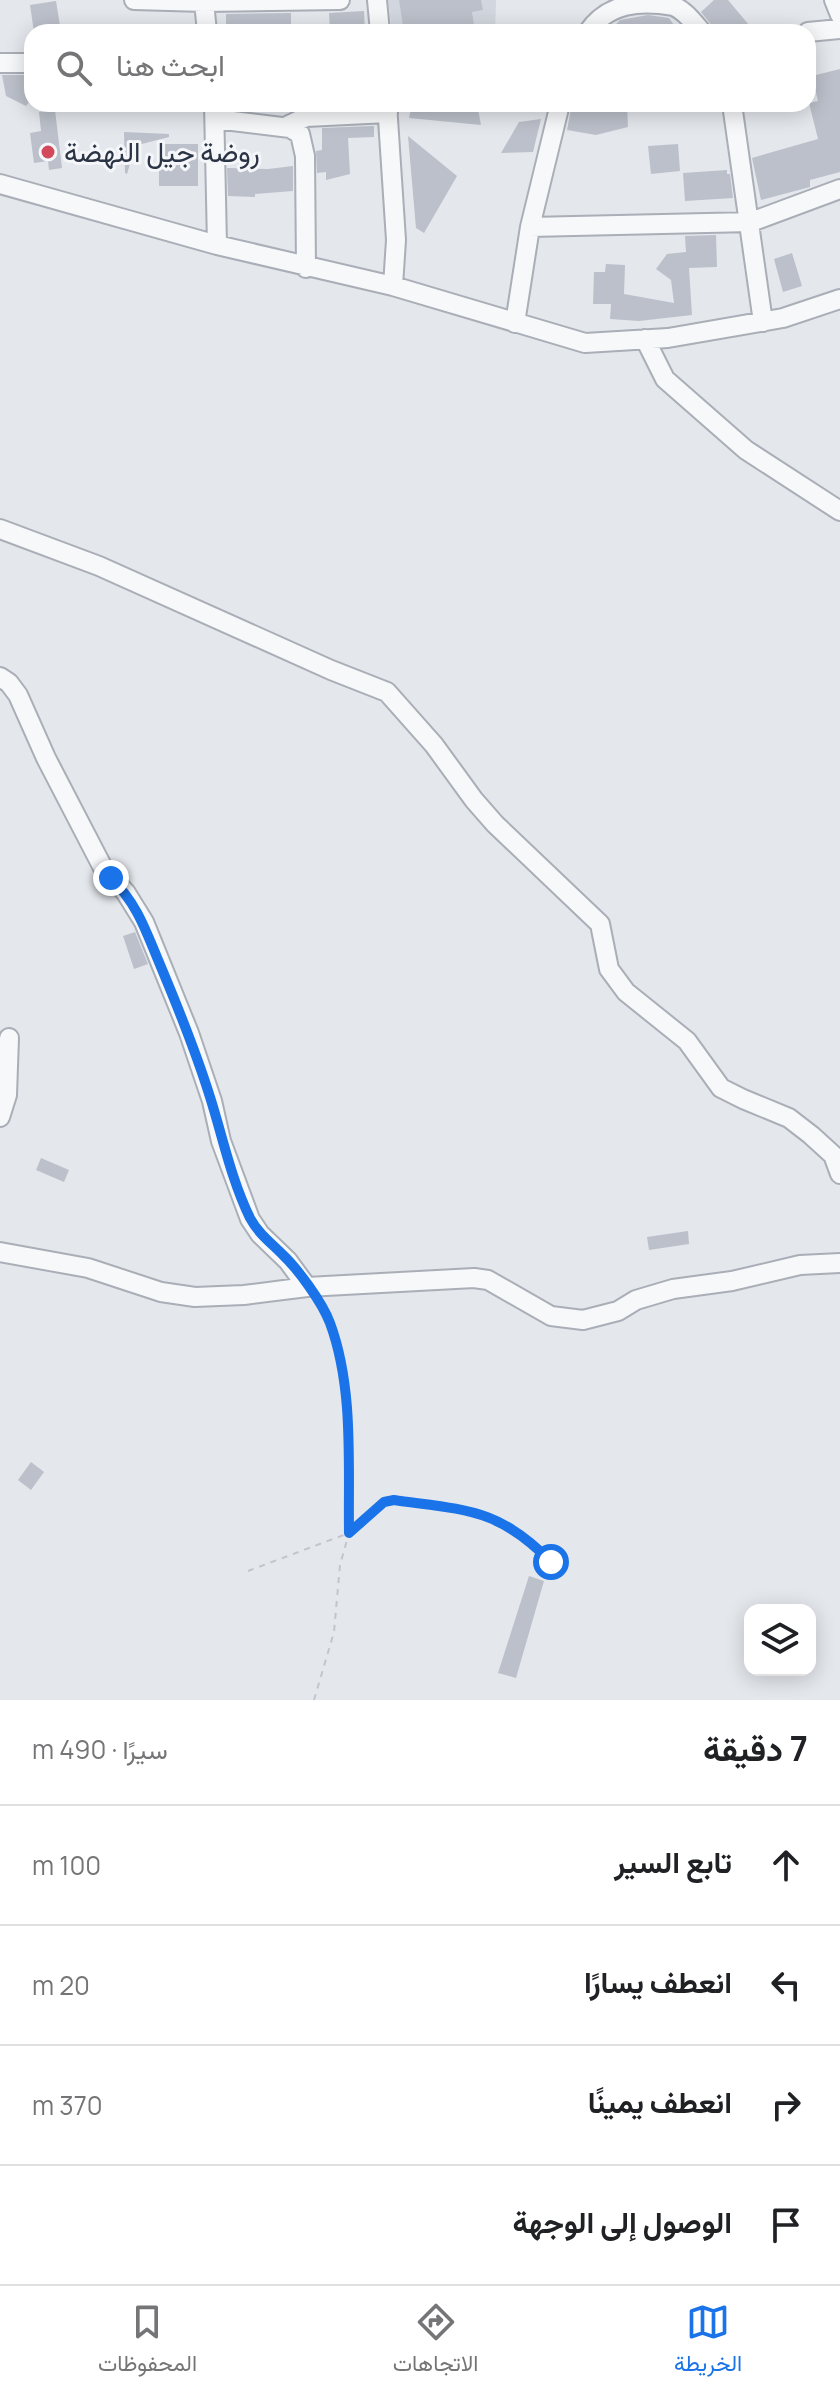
<!DOCTYPE html>
<html lang="ar">
<head>
<meta charset="utf-8">
<style>
  body { margin:0; font-family:Manrope,Vazirmatn,sans-serif; background:#f6f6f6; color:#202124; direction:rtl }
  .controls { position:absolute; right:24px; bottom:24px; display:grid; overflow:hidden; border-radius:16px; box-shadow:0 4px 20px #0003 }
  .controls button { width:72px; height:72px; display:grid; place-items:center; padding:0; border:0; border-bottom:2px solid #e0e0e0; background:#fff; color:#202124; font:40px sans-serif }
  .stop { position:absolute; width:24px; height:24px; margin:-18px; border:6px solid #1a73e8; border-radius:50%; background:#fff }
  .stop.end { background:#1a73e8; border-color:#fff; box-shadow:0 2px 8px #0008 }
  .list { margin:0; padding:0; list-style:none }
  h2 { display:flex; justify-content:space-between; align-items:center; height:104px; margin:0; padding:0 32px; font-size:34px }
  h2 small { font-size:26px; font-weight:400; color:#757577 }
  .list li { display:grid; grid-template-columns:52px 1fr auto; gap:24px; align-items:center; box-sizing:border-box; height:120px; padding:0 32px; border-top:2px solid #e0e0e0 }
  .list b { display:block; font-size:30px; white-space:nowrap }
  .list em { font-size:26px; font-style:normal; color:#757577 }
  .icon { flex:none; width:44px; height:44px; fill:none; stroke:currentColor; stroke-width:2; stroke-linecap:round; stroke-linejoin:round }
  .map { position:relative; flex:none; width:840px; height:1700px; overflow:hidden; direction:ltr }
  .search { position:absolute; background:#fff; box-shadow:0 4px 20px #0003; left:24px; right:24px; top:24px; height:88px; display:flex; align-items:center; gap:20px; box-sizing:border-box; padding:0 28px; border-radius:24px; color:#757577; font-size:30px }
  .sheet { height:584px; background:#fff }
  nav { display:flex; justify-content:space-around; align-items:center; box-sizing:border-box; height:112px; border-top:2px solid #e0e0e0; background:#fff; font-size:22px; color:#757577 }
  nav a { display:grid; justify-items:center; gap:4px }
  nav .on { color:#1a73e8 }
  .map>svg:first-child { display:block }
  .built { fill:#d2d6de }
  .building { fill:#bbc0ca }
  .lines { fill:none; stroke-linecap:round; stroke-linejoin:round }
  .minor-casing { stroke:#a9aeb7; stroke-width:22 }
  .path { stroke:#c2c5cb; stroke-width:2; stroke-dasharray:6 6; stroke-linecap:butt }
  .minor { stroke:#f7f8fa; stroke-width:18 }
  .route { stroke:#1a73e8; stroke-width:10 }
  .poi-dot { fill:#d1495b; stroke:#f4f6f9; stroke-width:3 }
  .labels { text-anchor:middle; stroke-width:6; stroke-linejoin:round; paint-order:stroke }
  .poi-label { font-size:28px; fill:#2b3445; stroke:#f4f6f9; text-anchor:start }
</style>
</head>
<body>
<div class="map">
<svg width="840" height="1700" viewBox="0 0 840 1700">
  <rect width="100%" height="100%" fill="#e4e7ec"/>
  <path class="built" d="M388 0H496L495 32H392Z"/>
  <path class="building" d="M399 0H481L483 10 472 12 475 32H404Z
    M714 0H728L749 25 741 32H717L701 12Z
    M56 1 61 32H34L30 5Z
    M364 11 365 32H330L329 13Z
    M291 13V32H226V14Z
    M648 15 669 18 679 32H608L620 20Z
    M840 69V172L810 180V187L761 200 752 158 818 139 809 103 818 101 812 76Z
    M2 75H32V98L26 106 6 96Z
    M412 104H477L481 125 409 118Z
    M572 104 611 107V104H627L628 127 596 135 567 130Z
    M55 110 62 168 49 170 48 161 34 163 30 133 41 131 39 112Z
    M541 119 533 152 501 153 519 122Z
    M374 126V137L348 138 350 174 326 180V172L317 173 316 151 322 150V128Z
    M124 132 169 134V137L138 145 134 151 127 174 125 173Z
    M408 136 457 176 424 233 416 228Z
    M159 144H198V186H159Z
    M678 144 680 171 651 174 648 146Z
    M293 166V191L255 194V197L228 196 227 168 268 169Z
    M727 170V174H730L733 198 685 201 683 173Z
    M716 235 717 267 689 268 692 315 639 321 610 319 611 304H593L594 272H605L606 264 625 265 624 294 674 303 671 280 656 269 667 254 686 252 685 236Z
    M792 253 802 286 783 292 774 259Z
    M135 932 148 964 134 969 123 936Z
    M41 1158 69 1170 64 1182 36 1170Z
    M688 1231 689 1244 649 1250 647 1237Z
    M31 1462 44 1472 31 1490 18 1480Z
    M529 1576 544 1581 516 1678 498 1673Z"/>
  <g class="lines">
    <defs>
      <path id="minor" d="M134 0 204 2
        M377 0 380 32
        M834 0 840 15
        M207 32 204 2 340 0
        M588 32C608 3 640 0 673 6 685 10 694 23 702 32
        M808 32 840 29
        M0 63H32
        M214 104 217 245
        M387 104 396 240 393 286
        M732 104 763 322
        M216 119 290 128 300 134 305 156 306 268
        M285 127 306 117 388 113
        M0 184 217 245 393 286 585 343 668 338 783 318 840 299
        M530 227 751 222 840 189
        M515 323 530 227 560 104
        M645 339 665 379 746 450 840 511
        M0 529 99 566 331 670 387 692 434 745 474 800 495 824 600 924 609 969 626 992 687 1041 721 1088 743 1099 789 1118 811 1135 833 1155 840 1174
        M0 677 9 683 18 695 46 758 102 866 126 893 144 922 189 1033 212 1101 221 1141 250 1219 260 1234 288 1261 307 1287
        M0 1117 7 1095 9 1038
        M0 1252 88 1268 161 1292 195 1297 244 1295 307 1287 474 1278 488 1280 551 1316 583 1320 618 1311 636 1300 673 1289 732 1281 800 1265 840 1263"/>
    </defs>
    <use href="#minor" class="minor-casing"/>
    <path class="path" d="M248 1571 349 1533 384 1502 394 1500C465 1510 499 1508 551 1562
      M314 1700 334 1632 340 1565 349 1533 345 1390 330 1322 320 1303"/>
    <use href="#minor" class="minor"/>
  </g>
  <g class="lines">
    <path class="route" d="M111 878C139 906 146 932 161 967 179 1010 196 1052 210 1097 223 1138 231 1179 250 1218 258 1233 270 1242 282 1254 298 1269 322 1302 330 1323 354 1388 348 1464 349 1533L384 1502 394 1500C465 1510 499 1508 551 1562"/>
  </g>
  <circle class="poi-dot" cx="48" cy="152" r="8"/>
  <g class="labels">
    <g class="poi-label">
      <text x="64" y="162">روضة جيل النهضة</text>
    </g>
  </g>
</svg>
<div class="controls">
<button><svg class="icon" aria-label="layers" viewBox="0 0 24 24"><path d="M12 4l9 5-9 5-9-5zM3 14l9 5 9-5"/></svg></button>
</div>
<div class="stop" style="left:551px;top:1562px"></div>
<div class="stop end" style="left:111px;top:878px"></div>
<div class="search"><svg class="icon" aria-label="search" viewBox="0 0 24 24"><circle cx="10" cy="10" r="6"/><path d="M15 15l6 6"/></svg>ابحث هنا</div>
</div>
<section class="sheet">
<h2>7 دقيقة<small>سيرًا · 490 m</small></h2>
<ul class="list">
<li><svg class="icon" aria-label="ahead" viewBox="0 0 24 24"><path d="M12 20V5M6 11l6-6 6 6"/></svg><div><b>تابع السير</b></div><em>100 m</em></li>
<li><svg class="icon" aria-label="left" viewBox="0 0 24 24"><path d="M17 20v-9H6M10 6l-5 5 5 5"/></svg><div><b>انعطف يسارًا</b></div><em>20 m</em></li>
<li><svg class="icon" aria-label="right" viewBox="0 0 24 24"><path d="M7 20v-9h11M14 6l5 5-5 5"/></svg><div><b>انعطف يمينًا</b></div><em>370 m</em></li>
<li><svg class="icon" aria-label="arrive" viewBox="0 0 24 24"><path d="M6 21V4h12l-3 4 3 4H6"/></svg><div><b>الوصول إلى الوجهة</b></div></li>
</ul>
</section>
<nav>
<a class="on"><svg class="icon" aria-label="map" viewBox="0 0 24 24"><path d="M3 6l6-2 6 2 6-2v14l-6 2-6-2-6 2zM9 4v14M15 6v14"/></svg>الخريطة</a>
<a><svg class="icon" aria-label="directions" viewBox="0 0 24 24"><path d="M12 3l9 9-9 9-9-9zM9 14v-3h6M13 9l2 2-2 2"/></svg>الاتجاهات</a>
<a><svg class="icon" aria-label="saved" viewBox="0 0 24 24"><path d="M7 4h10v16l-5-4-5 4z"/></svg>المحفوظات</a>
</nav>
</body>
</html>
